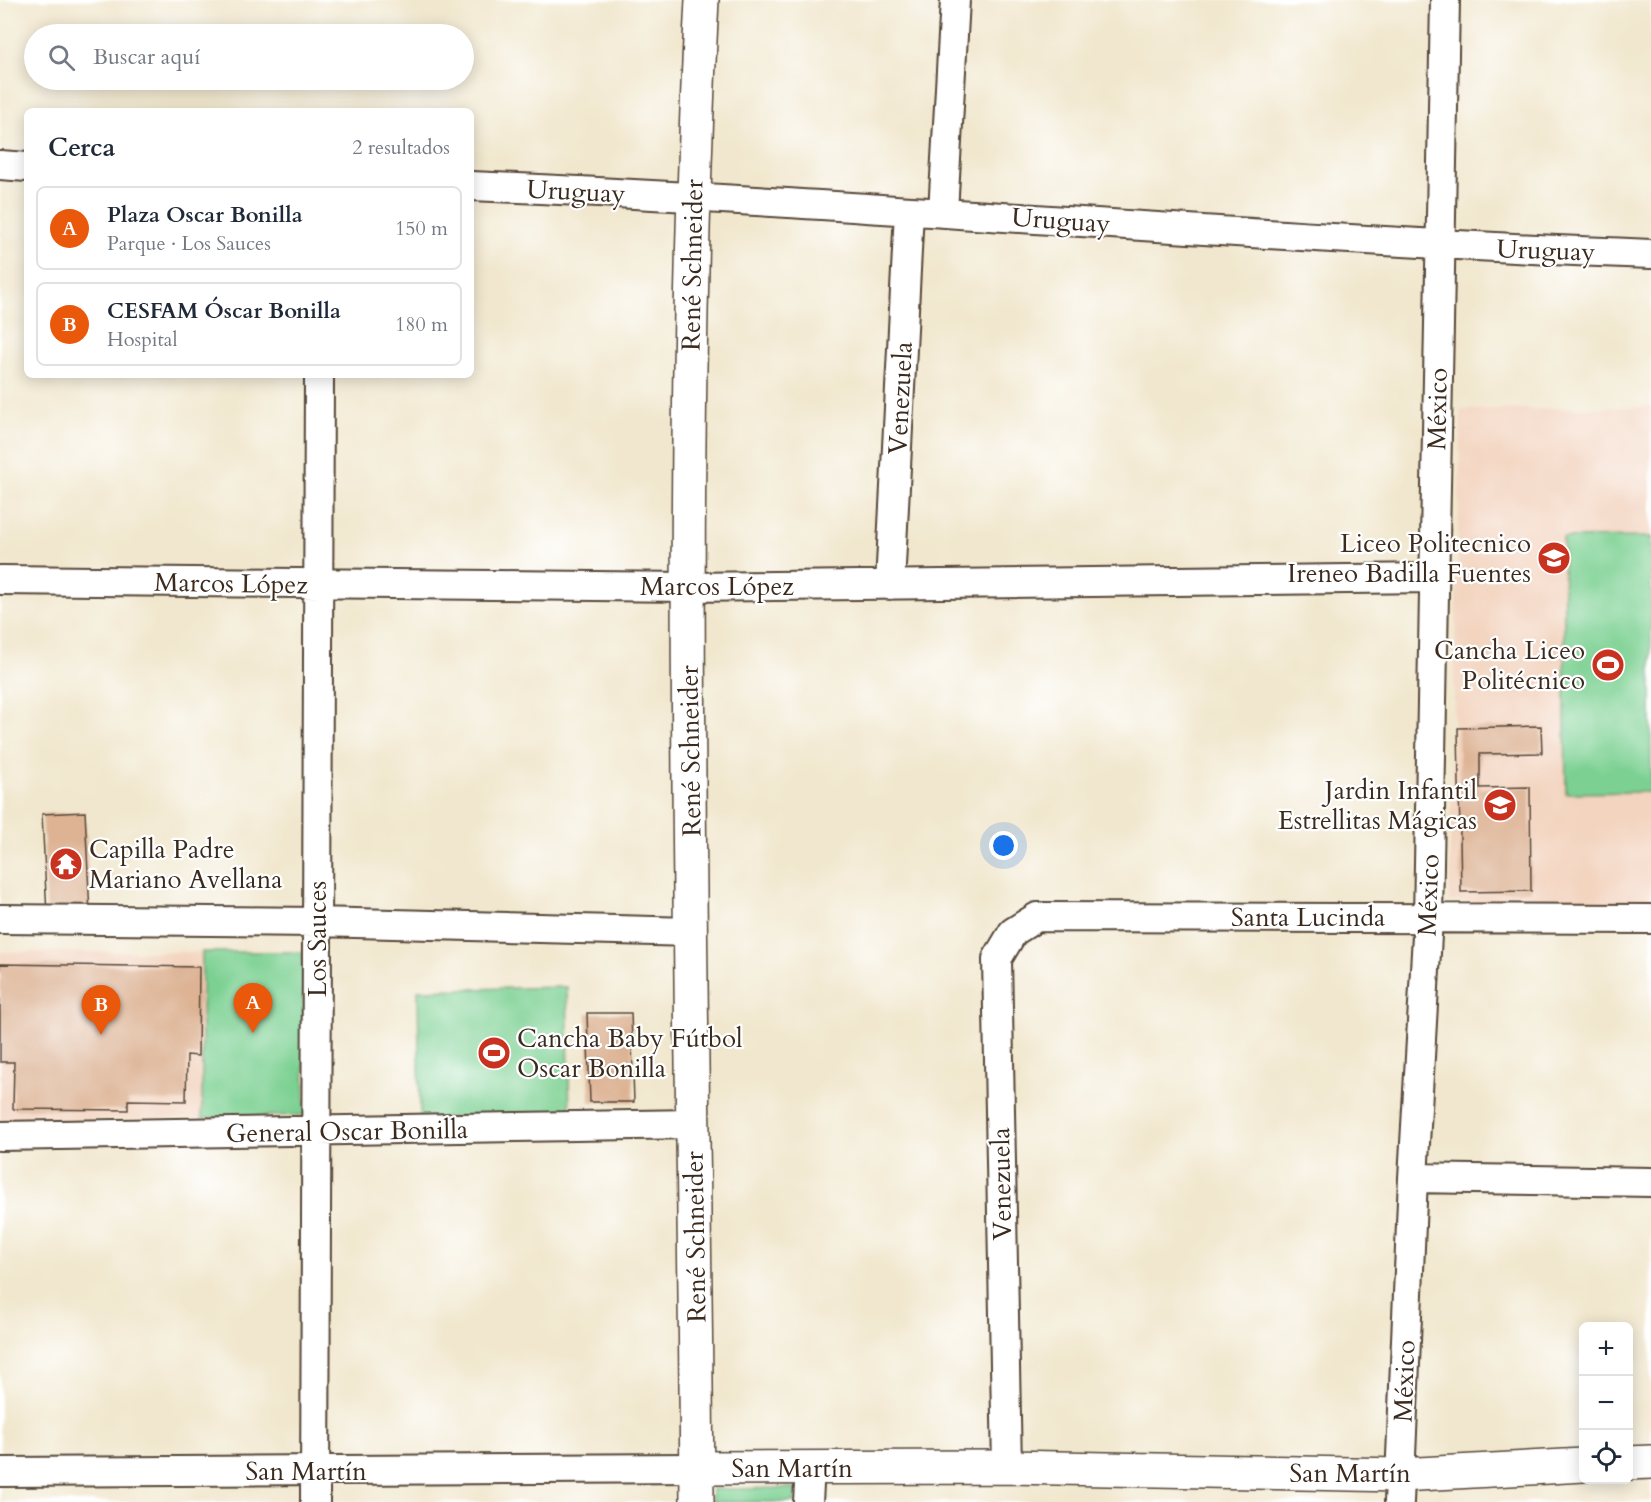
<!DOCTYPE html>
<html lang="es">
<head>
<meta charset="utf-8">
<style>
  body { margin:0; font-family:Cardo,serif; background:#f2f2f3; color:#1f2937 }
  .controls { position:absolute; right:18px; bottom:18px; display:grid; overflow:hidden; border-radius:9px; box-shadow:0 3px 15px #0003 }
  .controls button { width:54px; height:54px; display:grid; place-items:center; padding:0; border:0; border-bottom:2px solid #e0e1e3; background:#fff; color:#1f2937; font:30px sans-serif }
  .you { position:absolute; left:1004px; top:846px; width:21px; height:21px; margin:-15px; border:4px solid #fff; border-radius:50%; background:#1a73e8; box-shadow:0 0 0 9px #1a73e833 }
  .badge { display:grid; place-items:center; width:39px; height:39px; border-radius:50%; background:#ea580c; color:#fff; font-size:20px; font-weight:700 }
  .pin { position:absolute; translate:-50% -50px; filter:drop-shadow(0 2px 3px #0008) }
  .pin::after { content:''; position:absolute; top:32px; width:21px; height:18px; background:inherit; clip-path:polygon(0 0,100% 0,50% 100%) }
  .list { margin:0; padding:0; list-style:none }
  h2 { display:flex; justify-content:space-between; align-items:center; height:78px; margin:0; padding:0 24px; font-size:26px }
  h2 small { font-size:20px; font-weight:400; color:#747a83 }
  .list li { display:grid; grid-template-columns:39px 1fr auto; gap:18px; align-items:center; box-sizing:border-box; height:84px; margin:0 12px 12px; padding:0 12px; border:2px solid #e0e1e3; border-radius:9px }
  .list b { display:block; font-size:22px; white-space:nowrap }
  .list p { margin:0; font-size:20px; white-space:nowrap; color:#747a83 }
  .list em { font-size:20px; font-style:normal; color:#747a83 }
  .icon { flex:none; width:33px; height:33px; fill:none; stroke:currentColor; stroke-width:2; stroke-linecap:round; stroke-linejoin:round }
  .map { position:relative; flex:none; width:1651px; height:1502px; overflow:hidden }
  .search { position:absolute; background:#fff; box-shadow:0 3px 15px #0003; left:24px; top:24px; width:450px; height:66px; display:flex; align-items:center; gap:15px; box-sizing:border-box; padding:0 21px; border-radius:33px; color:#747a83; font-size:22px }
  .panel { position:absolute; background:#fff; box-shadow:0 3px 15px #0003; left:24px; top:108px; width:450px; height:270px; border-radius:9px }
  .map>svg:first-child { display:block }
  .built { fill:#f3d4bf }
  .green { fill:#7cd092; stroke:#5c7d58; stroke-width:1.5 }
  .building { fill:#ddb394 }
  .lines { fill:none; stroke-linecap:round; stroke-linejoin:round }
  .minor-casing { stroke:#564638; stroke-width:32 }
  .tertiary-casing { stroke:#564638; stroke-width:36 }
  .minor { stroke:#fff; stroke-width:28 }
  .tertiary { stroke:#fff; stroke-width:33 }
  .labels { text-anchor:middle; stroke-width:4.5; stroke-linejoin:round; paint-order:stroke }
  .street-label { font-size:26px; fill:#3b2a1e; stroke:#fff }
  .poi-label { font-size:26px; fill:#3b2a1e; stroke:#fff; text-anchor:end }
</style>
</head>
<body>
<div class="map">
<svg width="1651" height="1502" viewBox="0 0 1651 1502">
  <rect width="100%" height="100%" fill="#fff"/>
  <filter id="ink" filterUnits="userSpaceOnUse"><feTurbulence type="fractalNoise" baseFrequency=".0167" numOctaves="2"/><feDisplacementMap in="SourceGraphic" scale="12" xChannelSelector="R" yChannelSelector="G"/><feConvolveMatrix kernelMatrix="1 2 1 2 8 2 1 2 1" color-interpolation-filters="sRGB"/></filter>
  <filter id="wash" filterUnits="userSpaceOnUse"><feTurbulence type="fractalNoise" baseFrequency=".008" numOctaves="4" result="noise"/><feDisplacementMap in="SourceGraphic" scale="24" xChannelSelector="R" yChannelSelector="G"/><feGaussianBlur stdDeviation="1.35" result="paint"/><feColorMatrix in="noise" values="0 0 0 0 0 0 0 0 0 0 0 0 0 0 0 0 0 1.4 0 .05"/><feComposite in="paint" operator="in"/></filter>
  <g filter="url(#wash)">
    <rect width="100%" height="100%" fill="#f1e7ce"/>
    <path class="built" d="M1651 407V908L1553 907 1449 901 1461 410Z
      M0 952H202V1118L0 1122Z"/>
    <path class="green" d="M1651 537V792L1566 793 1563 538Z
      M202 952H303L305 1115 202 1118Z
      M567 987 570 1116 420 1118 418 990Z
      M796 1488 795 1502H712V1489Z"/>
    <g id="blocks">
      <path class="building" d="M1541 726 1542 753 1480 754V788L1530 787 1531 891 1461 892 1458 728Z
        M85 812 90 914 47 915 42 814Z
        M0 964 199 967 198 1056 187 1055 186 1101 128 1100V1110L13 1109 14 1062H0Z
        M587 1013H631L634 1102H590Z"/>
    </g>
  </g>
  <g filter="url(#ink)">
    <use href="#blocks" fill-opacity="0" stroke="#564638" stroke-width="1.5"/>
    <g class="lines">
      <defs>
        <path id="minor" d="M0 165 27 167
          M471 186C865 203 1257 239 1651 254
          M943 212 955 0
          M0 580 688 587 1433 578
          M890 585 909 211
          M0 919 317 922 692 932
          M0 1136 694 1124
          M1413 1178 1651 1182
          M1007 1467 997 959 1013 932 1037 917 1651 919
          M0 1472 697 1468
          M315 1502 319 375
          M808 1502 810 1467
          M1399 1502 1413 1178 1428 918 1445 0"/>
        <path id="tertiary" d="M1628 1463 1651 1462
          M697 1468 1007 1467 1400 1475 1584 1465
          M697 1502C694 1002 676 500 702 0"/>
      </defs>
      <use href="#minor" class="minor-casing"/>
      <use href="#tertiary" class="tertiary-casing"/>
      <use href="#minor" class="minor"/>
      <use href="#tertiary" class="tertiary"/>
    </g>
  </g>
  <defs>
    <symbol id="school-disc" viewBox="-11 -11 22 22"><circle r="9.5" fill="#c8321e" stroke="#fff"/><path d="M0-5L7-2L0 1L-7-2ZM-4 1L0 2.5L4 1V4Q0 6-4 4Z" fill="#fff"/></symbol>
    <symbol id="stadium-disc" viewBox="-11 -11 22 22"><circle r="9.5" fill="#c8321e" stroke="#fff"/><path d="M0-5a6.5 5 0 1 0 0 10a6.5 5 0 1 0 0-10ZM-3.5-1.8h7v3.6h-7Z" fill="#fff"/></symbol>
    <symbol id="temple-disc" viewBox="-11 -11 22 22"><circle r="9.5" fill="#c8321e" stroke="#fff"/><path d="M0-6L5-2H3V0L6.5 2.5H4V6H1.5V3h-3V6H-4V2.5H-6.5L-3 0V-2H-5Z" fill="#fff"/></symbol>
  </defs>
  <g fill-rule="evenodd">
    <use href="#school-disc" x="1535" y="539" width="38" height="38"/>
    <use href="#stadium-disc" x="1589" y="646" width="38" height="38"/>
    <use href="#school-disc" x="1481" y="786" width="38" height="38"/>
    <use href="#temple-disc" x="47" y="845" width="38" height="38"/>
    <use href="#stadium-disc" x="475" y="1034" width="38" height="38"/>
  </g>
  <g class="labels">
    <g class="street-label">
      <text transform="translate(576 191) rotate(3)" y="9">Uruguay</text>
      <text transform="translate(1061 220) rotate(4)" y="9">Uruguay</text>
      <text transform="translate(1546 250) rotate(2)" y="9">Uruguay</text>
      <text transform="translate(692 265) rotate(-89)" y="9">René Schneider</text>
      <text transform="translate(900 398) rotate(-87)" y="9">Venezuela</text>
      <text transform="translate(1437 409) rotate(-89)" y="9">México</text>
      <text transform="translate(231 583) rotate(1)" y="9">Marcos López</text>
      <text x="717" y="595">Marcos López</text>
      <text transform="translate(690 751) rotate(-91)" y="9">René Schneider</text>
      <text transform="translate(1428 895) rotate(-88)" y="9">México</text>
      <text x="1308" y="926">Santa Lucinda</text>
      <text transform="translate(317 939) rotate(-90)" y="9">Los Sauces</text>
      <text transform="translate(347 1131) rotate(-1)" y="9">General Oscar Bonilla</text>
      <text transform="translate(1001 1184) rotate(-91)" y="9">Venezuela</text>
      <text transform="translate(695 1237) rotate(-91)" y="9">René Schneider</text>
      <text transform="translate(1404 1381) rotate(-88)" y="9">México</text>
      <text x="792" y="1477">San Martín</text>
      <text x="306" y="1480">San Martín</text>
      <text x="1350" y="1482">San Martín</text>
    </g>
    <g class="poi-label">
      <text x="1531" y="552">Liceo Politecnico<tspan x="1531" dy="30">Ireneo Badilla Fuentes</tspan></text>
      <text x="1585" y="659">Cancha Liceo<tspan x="1585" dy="30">Politécnico</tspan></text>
      <text x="1477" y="799">Jardin Infantil<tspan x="1477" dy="30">Estrellitas Mágicas</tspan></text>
      <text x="89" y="858" text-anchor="start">Capilla Padre<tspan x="89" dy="30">Mariano Avellana</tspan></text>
      <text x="517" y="1047" text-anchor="start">Cancha Baby Fútbol<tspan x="517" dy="30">Oscar Bonilla</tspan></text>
    </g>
  </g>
</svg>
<div class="controls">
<button>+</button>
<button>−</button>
<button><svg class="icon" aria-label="locate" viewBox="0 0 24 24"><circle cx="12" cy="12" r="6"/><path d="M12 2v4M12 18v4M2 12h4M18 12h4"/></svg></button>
</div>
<div class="you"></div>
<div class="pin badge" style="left:253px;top:1033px">A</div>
<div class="pin badge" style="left:101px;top:1035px">B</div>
<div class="search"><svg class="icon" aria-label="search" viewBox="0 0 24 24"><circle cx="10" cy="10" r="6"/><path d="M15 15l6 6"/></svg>Buscar aquí</div>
<section class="panel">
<h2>Cerca<small>2 resultados</small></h2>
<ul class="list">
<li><span class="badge">A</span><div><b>Plaza Oscar Bonilla</b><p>Parque · Los Sauces</p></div><em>150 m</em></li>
<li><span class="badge">B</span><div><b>CESFAM Óscar Bonilla</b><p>Hospital</p></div><em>180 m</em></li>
</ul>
</section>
</div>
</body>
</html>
